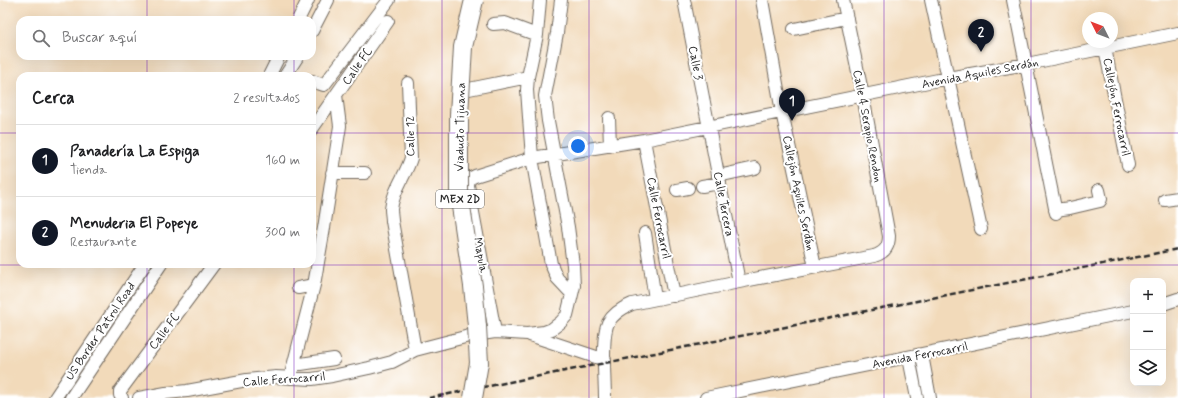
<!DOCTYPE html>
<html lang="es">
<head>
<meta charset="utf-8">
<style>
  body { margin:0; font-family:Mynerve,sans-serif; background:#f2f2f2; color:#202124 }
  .controls { position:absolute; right:12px; bottom:12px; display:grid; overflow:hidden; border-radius:8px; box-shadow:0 4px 16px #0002 }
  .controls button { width:36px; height:36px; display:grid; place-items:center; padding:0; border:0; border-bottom:1px solid #e0e0e0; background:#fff; color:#202124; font:20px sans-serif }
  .compass { position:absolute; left:1082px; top:12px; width:36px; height:36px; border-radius:50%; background:#fff; box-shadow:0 4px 16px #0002; rotate:312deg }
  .you { position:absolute; left:578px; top:146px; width:14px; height:14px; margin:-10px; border:3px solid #fff; border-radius:50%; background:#1a73e8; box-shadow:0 0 0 6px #1a73e833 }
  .badge { display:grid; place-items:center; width:26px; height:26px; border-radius:50%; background:#111827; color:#fff; font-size:13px; font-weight:700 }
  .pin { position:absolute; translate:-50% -33px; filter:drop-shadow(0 1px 2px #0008) }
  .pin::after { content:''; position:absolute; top:21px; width:14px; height:12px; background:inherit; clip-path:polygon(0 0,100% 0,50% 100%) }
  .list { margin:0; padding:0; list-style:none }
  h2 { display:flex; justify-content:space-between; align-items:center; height:52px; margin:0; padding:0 16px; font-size:17px }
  h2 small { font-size:13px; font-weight:400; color:#757577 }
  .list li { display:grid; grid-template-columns:26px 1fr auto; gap:12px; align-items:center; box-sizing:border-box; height:72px; padding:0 16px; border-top:1px solid #e0e0e0 }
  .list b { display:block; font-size:15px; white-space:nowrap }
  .list p { margin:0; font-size:13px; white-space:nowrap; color:#757577 }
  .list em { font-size:13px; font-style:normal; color:#757577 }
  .icon { flex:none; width:22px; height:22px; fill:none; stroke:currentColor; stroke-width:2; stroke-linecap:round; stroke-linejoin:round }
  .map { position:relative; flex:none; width:1178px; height:398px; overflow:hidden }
  .search { position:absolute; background:#fff; box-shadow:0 4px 16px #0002; left:16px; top:16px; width:300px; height:44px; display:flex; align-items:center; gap:10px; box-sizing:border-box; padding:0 14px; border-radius:12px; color:#757577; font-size:15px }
  .panel { position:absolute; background:#fff; box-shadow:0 4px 16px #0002; left:16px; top:72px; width:300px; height:196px; border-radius:12px }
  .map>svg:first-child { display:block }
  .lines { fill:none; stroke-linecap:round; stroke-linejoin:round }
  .minor-casing { stroke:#71685d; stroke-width:14 }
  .minor { stroke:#fff; stroke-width:12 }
  .rail { stroke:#2b2b2b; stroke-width:2.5; stroke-dasharray:6 3; stroke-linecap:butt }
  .highway-bridge-casing { stroke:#71685d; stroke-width:20; stroke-linecap:butt }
  .highway-bridge { stroke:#fff; stroke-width:18 }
  .grid { fill:none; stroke:#7b2cbf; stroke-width:1; stroke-opacity:0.55 }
  .labels { text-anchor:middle; stroke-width:4; stroke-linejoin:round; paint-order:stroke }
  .shield { fill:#fff; stroke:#6b6b6b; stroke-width:1 }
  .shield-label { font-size:11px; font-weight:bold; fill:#2b2b2b }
  .street-label { font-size:12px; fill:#2b2b2b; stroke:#fff }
</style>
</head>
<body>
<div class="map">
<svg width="1178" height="398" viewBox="0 0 1178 398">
  <rect width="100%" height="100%" fill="#fff"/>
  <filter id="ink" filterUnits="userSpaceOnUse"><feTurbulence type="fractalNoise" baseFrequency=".025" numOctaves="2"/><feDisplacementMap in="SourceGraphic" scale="8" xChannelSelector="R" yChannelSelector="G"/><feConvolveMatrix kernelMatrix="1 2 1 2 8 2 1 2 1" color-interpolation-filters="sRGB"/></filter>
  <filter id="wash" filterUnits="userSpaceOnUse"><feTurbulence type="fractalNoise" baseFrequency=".012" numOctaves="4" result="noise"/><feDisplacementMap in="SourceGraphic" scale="16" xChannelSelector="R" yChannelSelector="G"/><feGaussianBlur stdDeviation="0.9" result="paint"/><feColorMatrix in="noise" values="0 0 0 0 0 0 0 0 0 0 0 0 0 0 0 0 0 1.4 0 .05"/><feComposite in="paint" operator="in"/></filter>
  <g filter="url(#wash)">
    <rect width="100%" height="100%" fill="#f2daba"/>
  </g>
  <g filter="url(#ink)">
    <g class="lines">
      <defs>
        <path id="minor" d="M540 0 537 35 528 77 527 90 532 158 551 264 557 278 572 294
          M684 0 739 282
          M762 0 782 112 815 267
          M931 0 981 229
          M1013 0 1056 213
          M298 20 308 0
          M493 24 505 23 537 35
          M794 29 847 18
          M312 31 328 0
          M1105 48 1128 165
          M269 76 279 56
          M285 76 298 56
          M312 81 324 85 389 0
          M408 83 411 158C406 175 393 190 391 209 391 213 392 217 392 221L415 350
          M469 89 528 77
          M609 118 610 146
          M312 129 388 21
          M644 140 674 296
          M332 173H365
          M718 176 755 168
          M702 186 720 183
          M677 190 688 188
          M1165 200 1178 198
          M1055 210 1070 208 1100 201 1101 199 1099 190
          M645 233 655 299
          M298 288 314 285
          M1163 304 1178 299
          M495 332 468 185 469 179 475 176 532 158 644 140 948 78 1027 64 1178 33
          M530 335 605 360
          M922 355 930 398
          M909 358 917 398
          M294 363 301 364 334 359
          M290 378 314 285 324 228 340 126 336 95
          M55 398 145 264
          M71 398 161 264
          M122 398 120 395V391L214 264
          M139 398 166 393 187 391 247 380 276 377 312 379 332 376 369 368 392 362 415 350 469 336 495 332 527 334 544 332 552 329 561 322 567 315 574 286 573 265 568 227 548 121 545 96 557 33 561 0
          M605 398C605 380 601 338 608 323 613 314 622 308 632 304L739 282 874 256C884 253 889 247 889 236L863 96 843 0
          M706 398 1133 311"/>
      </defs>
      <use href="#minor" class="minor-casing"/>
      <use href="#minor" class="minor"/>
      <path class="rail" d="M429 398 1178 249"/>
      <defs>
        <path id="highway-bridge" d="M473 398 479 363 477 326 473 286 459 193V115L463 47 474 0"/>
      </defs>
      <use href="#highway-bridge" class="highway-bridge-casing"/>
      <use href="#highway-bridge" class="highway-bridge"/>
    </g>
  </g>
  <path class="grid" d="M147 0V20M294 0V20M442 0V398M589 0V398M736 0V398M884 0V398M1031 0V398M147 56V76M294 56V76M0 133H20M312 133H1178M147 264V398M294 264V398M0 265H1178"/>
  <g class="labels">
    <rect class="shield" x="436" y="190" width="48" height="18" rx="3"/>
    <g class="shield-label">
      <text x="460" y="203">MEX 2D</text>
    </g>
    <g class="street-label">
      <text transform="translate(696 63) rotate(79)" y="4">Calle 3</text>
      <text transform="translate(357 66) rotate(-55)" y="4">Calle FC</text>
      <text transform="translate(980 73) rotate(-11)" y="4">Avenida Aquiles Serdán</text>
      <text transform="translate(1117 107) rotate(79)" y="4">Callejón Ferrocarril</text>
      <text transform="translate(868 126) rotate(79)" y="4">Calle 4 Serapio Rendon</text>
      <text transform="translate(460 127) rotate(-89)" y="4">Viaducto Tijuana</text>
      <text transform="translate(410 136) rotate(-90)" y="4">Calle 12</text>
      <text transform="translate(799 193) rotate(78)" y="4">Callejón Aquiles Serdán</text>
      <text transform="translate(724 204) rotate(79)" y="4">Calle Tercera</text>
      <text transform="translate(659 218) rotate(79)" y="4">Calle Ferrocarril</text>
      <text transform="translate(481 255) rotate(79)" y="4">Mapula</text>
      <text transform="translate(100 331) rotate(-56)" y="4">US Border Patrol Road</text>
      <text transform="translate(164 331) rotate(-53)" y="4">Calle FC</text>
      <text transform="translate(920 355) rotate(-11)" y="4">Avenida Ferrocarril</text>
      <text transform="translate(284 379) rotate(-4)" y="4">Calle Ferrocarril</text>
    </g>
  </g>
</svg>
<div class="controls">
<button>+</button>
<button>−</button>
<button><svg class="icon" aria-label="layers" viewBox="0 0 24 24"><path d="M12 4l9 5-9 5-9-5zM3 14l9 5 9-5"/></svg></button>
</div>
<svg class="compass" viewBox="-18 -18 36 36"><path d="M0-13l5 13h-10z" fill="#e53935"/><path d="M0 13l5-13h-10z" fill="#757577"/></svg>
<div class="you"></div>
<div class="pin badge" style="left:792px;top:121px">1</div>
<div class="pin badge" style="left:981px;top:52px">2</div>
<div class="search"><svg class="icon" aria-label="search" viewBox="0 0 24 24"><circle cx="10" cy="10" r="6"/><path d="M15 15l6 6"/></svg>Buscar aquí</div>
<section class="panel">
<h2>Cerca<small>2 resultados</small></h2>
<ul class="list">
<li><span class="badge">1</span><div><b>Panadería La Espiga</b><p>Tienda</p></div><em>160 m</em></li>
<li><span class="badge">2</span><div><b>Menuderia El Popeye</b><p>Restaurante</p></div><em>300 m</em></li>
</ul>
</section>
</div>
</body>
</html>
